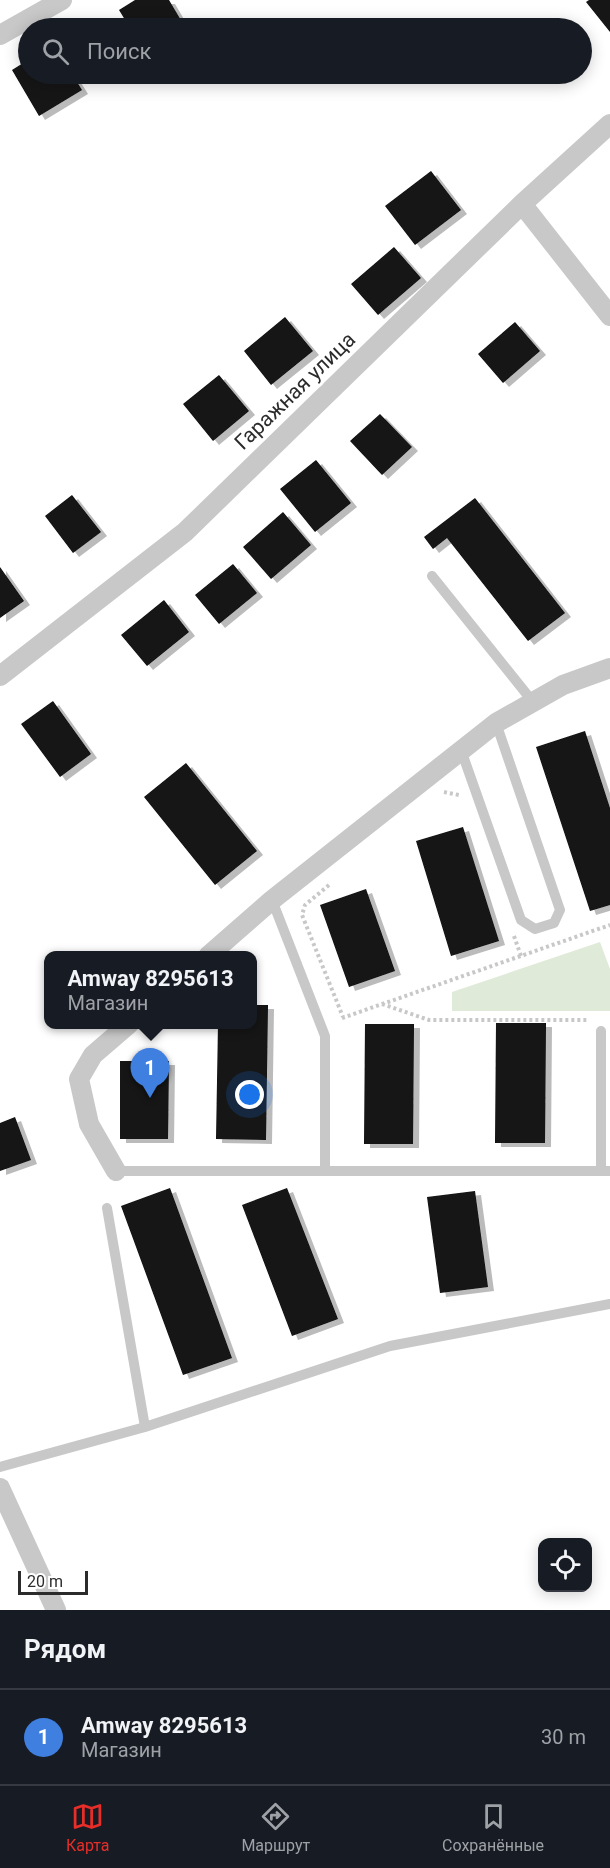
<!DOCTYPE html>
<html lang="ru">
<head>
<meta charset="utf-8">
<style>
  body { margin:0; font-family:Roboto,sans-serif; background:#242831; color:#f1f3f6 }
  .controls { position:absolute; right:18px; bottom:18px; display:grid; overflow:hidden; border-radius:12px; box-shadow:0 3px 15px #0003 }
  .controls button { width:54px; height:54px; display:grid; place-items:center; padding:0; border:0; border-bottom:2px solid #363941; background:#171b24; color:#f1f3f6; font:30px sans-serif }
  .scale { position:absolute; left:18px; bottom:15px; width:70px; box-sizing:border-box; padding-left:6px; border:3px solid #2b2b2b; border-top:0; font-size:16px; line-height:21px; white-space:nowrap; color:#2b2b2b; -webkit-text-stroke:4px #fff; paint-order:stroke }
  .you { position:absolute; left:250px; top:1095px; width:21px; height:21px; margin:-15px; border:4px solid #fff; border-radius:50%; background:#1a73e8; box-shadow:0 0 0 9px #1a73e833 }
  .badge { display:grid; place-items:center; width:39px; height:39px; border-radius:50%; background:#e72e29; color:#fff; font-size:20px; font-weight:700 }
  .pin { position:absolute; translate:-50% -50px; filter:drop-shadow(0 2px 3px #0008) }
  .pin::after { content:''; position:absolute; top:32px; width:21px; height:18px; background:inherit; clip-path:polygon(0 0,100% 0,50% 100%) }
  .popup { position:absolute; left:44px; top:951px; width:213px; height:78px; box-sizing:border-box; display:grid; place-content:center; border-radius:12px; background:#171b24; filter:drop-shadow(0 2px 4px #0005); font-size:20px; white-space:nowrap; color:#9ea1a6 }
  .popup b { font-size:22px; color:#f1f3f6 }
  .popup::after { content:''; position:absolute; left:50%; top:100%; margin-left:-12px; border:12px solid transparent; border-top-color:#171b24 }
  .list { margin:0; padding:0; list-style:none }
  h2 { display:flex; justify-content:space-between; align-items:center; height:78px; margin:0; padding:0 24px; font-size:26px }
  h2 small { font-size:20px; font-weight:400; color:#9ea1a6 }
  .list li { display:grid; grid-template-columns:39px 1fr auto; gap:18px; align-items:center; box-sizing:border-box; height:96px; padding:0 24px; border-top:2px solid #363941 }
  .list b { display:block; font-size:22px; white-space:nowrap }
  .list p { margin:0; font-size:20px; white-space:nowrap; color:#9ea1a6 }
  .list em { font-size:20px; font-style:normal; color:#9ea1a6 }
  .icon { flex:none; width:33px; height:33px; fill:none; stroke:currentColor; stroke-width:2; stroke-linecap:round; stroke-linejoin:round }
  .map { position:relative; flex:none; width:610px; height:1610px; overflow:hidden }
  .search { position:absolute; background:#171b24; box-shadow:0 3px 15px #0003; left:18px; right:18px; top:18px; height:66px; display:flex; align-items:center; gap:15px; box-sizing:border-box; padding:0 21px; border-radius:33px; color:#9ea1a6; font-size:22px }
  .sheet { height:174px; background:#171b24 }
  nav { display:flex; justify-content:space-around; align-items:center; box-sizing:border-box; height:84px; border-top:2px solid #363941; background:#171b24; font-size:16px; color:#9ea1a6 }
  nav a { display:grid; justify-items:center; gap:3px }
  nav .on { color:#e72e29 }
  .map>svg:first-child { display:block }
  .green { fill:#e0ead8 }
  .building { fill:#121212; filter:url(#shadow) }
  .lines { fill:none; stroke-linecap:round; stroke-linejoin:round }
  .path { stroke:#c8c8c8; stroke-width:4; stroke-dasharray:3 3; stroke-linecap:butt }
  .service { stroke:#c8c8c8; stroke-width:10 }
  .minor { stroke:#c8c8c8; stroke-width:20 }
  .labels { text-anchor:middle; stroke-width:6; stroke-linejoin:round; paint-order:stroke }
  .street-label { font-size:21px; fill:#2b2b2b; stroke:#fff }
</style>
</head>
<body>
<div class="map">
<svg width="610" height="1610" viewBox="0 0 610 1610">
  <defs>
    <filter id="shadow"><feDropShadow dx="6" dy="4" stdDeviation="0" flood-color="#0004"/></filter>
  </defs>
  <rect width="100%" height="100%" fill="#fff"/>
  <path class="green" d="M600 942 610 969V1011H452V992Z"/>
  <path class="building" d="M135 0H169L182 22 172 28H130L119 10Z
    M589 0H610V32L586 2Z
    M28 60V74H72L82 90 39 116 12 70Z
    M431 171 461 210 415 245 385 206Z
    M394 247 421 278 378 315 351 284Z
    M285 317 313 351 271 385 244 351Z
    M515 322 540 351 503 383 478 354Z
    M219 375 249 411 213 441 183 404Z
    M380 414 412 447 382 475 350 441Z
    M316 460 351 503 315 532 280 489Z
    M72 495 101 532 73 553 45 516Z
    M475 498 565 613 528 641 447 538 433 549 424 537Z
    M283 512 311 545 271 579 243 547Z
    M233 564 257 593 219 624 195 595Z
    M0 567 24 601 0 618Z
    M164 600 189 632 147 666 121 635Z
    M53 701 91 754 60 777 21 724Z
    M585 731 610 808V905L590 911 536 747Z
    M186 763 257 851 215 885 144 797Z
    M463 827 499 941 451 956 416 841Z
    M366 889 395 971 349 987 320 905Z
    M252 1005H268L266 1140 216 1139 218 1024H252Z
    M496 1023H546L545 1143H495Z
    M365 1024H414L413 1144H364Z
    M120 1061H169L168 1139H120Z
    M15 1117 31 1160 0 1171V1123Z
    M170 1188 232 1358 183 1375 121 1206Z
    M287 1188 338 1319 292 1336 242 1205Z
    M475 1191 488 1287 440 1293 427 1197Z"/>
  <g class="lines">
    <path class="path" d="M444 792 459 795
      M329 885 305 905 302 915 343 1017
      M514 936 521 956
      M382 1004 429 1020H588
      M342 1018 610 925"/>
    <path class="service" d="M432 576 533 702
      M461 750 521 920 535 929 554 923 560 910 496 723
      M272 900 325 1036V1171
      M601 1031V1171
      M116 1171H610
      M107 1208 145 1427
      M0 1467 145 1427 390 1346 610 1304"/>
    <path class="minor" d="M0 35 62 0
      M522 204 610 316
      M0 676 185 532 522 204 610 124
      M208 956 272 900 496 723 563 685 610 668
      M116 1171 89 1124 79 1079 93 1055 129 1024
      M0 1488 56 1610"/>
  </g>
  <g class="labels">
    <g class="street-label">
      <text transform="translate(295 391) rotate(-44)" y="7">Гаражная улица</text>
    </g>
  </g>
</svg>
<div class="controls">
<button><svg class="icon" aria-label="locate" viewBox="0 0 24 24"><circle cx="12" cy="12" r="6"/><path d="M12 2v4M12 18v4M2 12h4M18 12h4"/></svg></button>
</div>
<div class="scale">20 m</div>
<div class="you"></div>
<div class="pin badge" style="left:150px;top:1098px;background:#3f7fe0">1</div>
<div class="popup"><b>Amway 8295613</b>Магазин</div>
<div class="search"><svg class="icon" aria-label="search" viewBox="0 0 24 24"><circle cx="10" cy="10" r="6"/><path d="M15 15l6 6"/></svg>Поиск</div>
</div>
<section class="sheet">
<h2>Рядом<small></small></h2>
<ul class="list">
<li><span class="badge" style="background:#3f7fe0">1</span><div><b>Amway 8295613</b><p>Магазин</p></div><em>30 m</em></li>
</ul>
</section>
<nav>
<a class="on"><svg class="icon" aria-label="map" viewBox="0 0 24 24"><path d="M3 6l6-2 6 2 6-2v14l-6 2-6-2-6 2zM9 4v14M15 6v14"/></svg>Карта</a>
<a><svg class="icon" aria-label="directions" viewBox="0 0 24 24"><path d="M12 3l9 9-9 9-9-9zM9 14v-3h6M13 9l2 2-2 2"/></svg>Маршрут</a>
<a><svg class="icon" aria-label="saved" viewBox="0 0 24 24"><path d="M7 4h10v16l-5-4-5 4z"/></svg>Сохранённые</a>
</nav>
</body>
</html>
